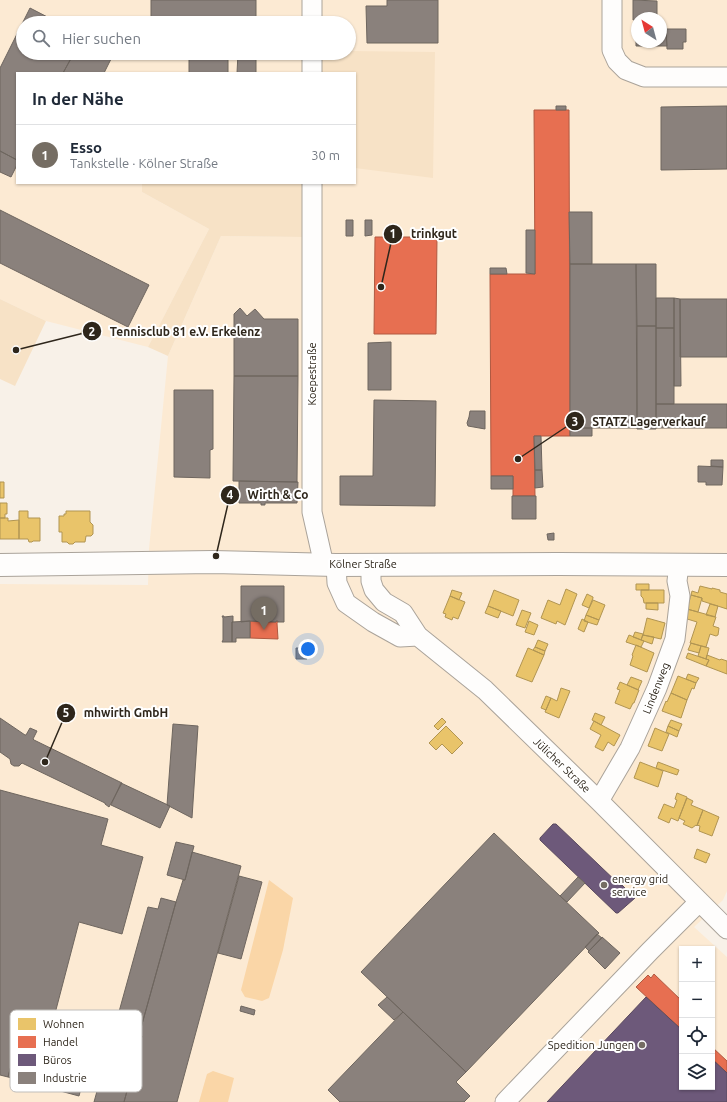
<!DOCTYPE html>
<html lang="de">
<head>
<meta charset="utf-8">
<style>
  body { margin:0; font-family:Ubuntu,sans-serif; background:#f2f2f3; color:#1f2937 }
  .controls { position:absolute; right:12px; bottom:12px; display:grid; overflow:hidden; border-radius:0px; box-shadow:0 1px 3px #0004 }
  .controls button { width:36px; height:36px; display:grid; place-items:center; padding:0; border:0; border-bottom:1px solid #e0e1e3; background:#fff; color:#1f2937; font:20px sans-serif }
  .compass { position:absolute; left:631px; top:12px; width:36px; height:36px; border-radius:50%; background:#fff; box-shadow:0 1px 3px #0004; rotate:324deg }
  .you { position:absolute; left:308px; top:649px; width:14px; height:14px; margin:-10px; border:3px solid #fff; border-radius:50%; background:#1a73e8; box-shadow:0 0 0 6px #1a73e833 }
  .badge { display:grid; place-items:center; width:26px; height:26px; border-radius:50%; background:#756d63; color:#fff; font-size:13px; font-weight:700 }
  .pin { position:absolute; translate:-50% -33px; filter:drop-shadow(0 1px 2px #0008) }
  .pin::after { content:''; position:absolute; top:21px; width:14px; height:12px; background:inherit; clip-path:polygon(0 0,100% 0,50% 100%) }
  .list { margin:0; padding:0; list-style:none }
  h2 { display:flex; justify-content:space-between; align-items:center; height:52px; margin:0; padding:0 16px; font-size:17px }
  h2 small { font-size:13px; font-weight:400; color:#747a83 }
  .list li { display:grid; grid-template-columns:26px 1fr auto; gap:12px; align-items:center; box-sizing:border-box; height:60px; padding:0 16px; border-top:1px solid #e0e1e3 }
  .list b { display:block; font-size:15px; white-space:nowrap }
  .list p { margin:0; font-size:13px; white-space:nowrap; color:#747a83 }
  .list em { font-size:13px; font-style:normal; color:#747a83 }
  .icon { flex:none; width:22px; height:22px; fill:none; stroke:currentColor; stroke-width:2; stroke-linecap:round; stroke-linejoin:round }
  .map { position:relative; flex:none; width:727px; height:1102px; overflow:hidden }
  .search { position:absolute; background:#fff; box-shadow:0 1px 3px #0004; left:16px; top:16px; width:340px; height:44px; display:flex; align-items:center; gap:10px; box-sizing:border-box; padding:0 14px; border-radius:22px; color:#747a83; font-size:15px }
  .panel { position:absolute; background:#fff; box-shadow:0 1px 3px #0004; left:16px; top:72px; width:340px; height:112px; border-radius:0px }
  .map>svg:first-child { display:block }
  .built { fill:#fcead3; fill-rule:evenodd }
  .green { fill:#f7e2c6 }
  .water { fill:#fad6a7 }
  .homes { fill:#e9c46a; stroke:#b19552 }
  .shops { fill:#e76f51; stroke:#b05941 }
  .offices { fill:#6d597a; stroke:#5a4a5e }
  .industry { fill:#8a817c; stroke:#6e665f }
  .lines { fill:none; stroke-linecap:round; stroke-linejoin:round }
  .minor-casing { stroke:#aaa39a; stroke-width:21 }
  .major-casing { stroke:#aaa39a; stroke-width:24 }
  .minor { stroke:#fefdfc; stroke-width:19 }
  .major { stroke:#fefdfc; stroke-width:22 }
  .poi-dot { fill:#756d63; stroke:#fff; stroke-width:1.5 }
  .labels { text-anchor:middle; stroke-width:4; stroke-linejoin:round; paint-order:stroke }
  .street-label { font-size:11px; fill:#2e261b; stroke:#fff }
  .poi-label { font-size:11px; fill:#2e261b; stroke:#fff; text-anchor:start }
  .key { fill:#fff; stroke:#c0bebb; stroke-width:1 }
  .key-label { font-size:11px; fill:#2e261b }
  .leader { fill:none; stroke:#2e261b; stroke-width:1.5 }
  .callout-dot { fill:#2e261b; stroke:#fff; stroke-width:1.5 }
  .mark-label { font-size:12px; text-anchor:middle; font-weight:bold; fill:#fff }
  .callout-label { font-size:12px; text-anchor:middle; font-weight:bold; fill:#2e261b; stroke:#fff; stroke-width:4; stroke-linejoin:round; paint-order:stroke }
</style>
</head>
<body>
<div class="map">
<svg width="727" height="1102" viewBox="0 0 727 1102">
  <rect width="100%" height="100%" fill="#f8f1e8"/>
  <path class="built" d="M0 0H727V891L723 900 694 927 727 957V1102H0V584L148 585 149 549 168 356 221 236 304 237 320 183H355V73H17V183H142V192L209 229 148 347 46 321 0 299ZM637 18H661V42H637ZM23 23H349V53H23ZM682 949H712V1087H682Z"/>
  <path class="green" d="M349 51 435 52 433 178 355 168V73H322V53H349Z
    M142 183H304V237L221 236 168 356 148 347 209 229 142 192Z
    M0 299 46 321 15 386 0 379Z"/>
  <path class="water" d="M269 880 293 898 283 950 269 998 262 1001 245 997 241 990Z
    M213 1071 234 1078 228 1102H199L207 1074Z"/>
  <path class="homes" d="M84 325 92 328 90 337 81 333Z
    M0 482H4V498H0Z
    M0 503H7V514H5V518H0Z
    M19 511H28V518H40V541H33L32 542H29L28 539H19Z
    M66 511H90V522L93 525V534L91 536H86L85 542H75L73 544H69L67 542H62V532H59V516H64V514H66Z
    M0 518H8V521L19 520V539H0Z
    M636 584H649V590H636Z
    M700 586 712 589V588L720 590V592L727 594V609L702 601V598L691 595 692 591 698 593Z
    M566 589 577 594 565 625 557 621 556 624 541 618 548 600 560 605Z
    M452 590 462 593 459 600 450 596Z
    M494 590 519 600 513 616 488 606Z
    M641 590H664V603H644L643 598 641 596Z
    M587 594 593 597V598L589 608 582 605Z
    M691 595 702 598 698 612 687 609Z
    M450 596 465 602 458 619 453 617 452 620 445 617 446 614 443 613Z
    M593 600 605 605 599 620 586 615Z
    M646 603H658V610L646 609Z
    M710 604 718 606 715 617 706 615Z
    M488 606 501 611 498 618 485 613Z
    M687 609 716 617 713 626 719 628 718 635 716 636 710 634 706 647 690 643 697 622 684 618Z
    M522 610 531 613 525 628 516 625Z
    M586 615 599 620 597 625 584 621Z
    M647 618 665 623 661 639 643 635Z
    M582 619 588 622 584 632 578 629Z
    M529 621 538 625 534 635 525 632Z
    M635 632 643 634 641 640 633 637Z
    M629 635 644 641 641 647 626 642Z
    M643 635 654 637 652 644 641 640Z
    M538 640 548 644 545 651 535 647Z
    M691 643 701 646 699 653 688 650Z
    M636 645 654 653 647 672 630 665 633 656 632 655Z
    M701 646 709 648 706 659 698 656Z
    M535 647 545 651 544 655 533 650Z
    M528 648 544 655 532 682 516 676Z
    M688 653 709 660 706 666 686 658Z
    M707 655 720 660 721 659 727 661V674L706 666 709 660 706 659Z
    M688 674 699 678 696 683 686 679Z
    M678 676 696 683 694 689 692 688 687 700 671 693Z
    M631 677 642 681 638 690 627 685Z
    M620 682 639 690 634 703H633L630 709 615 703 620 690 617 689Z
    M561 688 570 691 559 718 545 712 551 698 557 701Z
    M671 693 687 700 681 718 662 711 666 701 667 702Z
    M546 696 551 698 546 710 541 708Z
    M595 713 605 717 601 725 592 720Z
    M442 718 446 722 438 730 434 726Z
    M671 720 682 724 679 731 668 726Z
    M594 721 620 735 614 746 608 742 603 751 595 747 601 735 590 729Z
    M446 726 463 743 452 754 442 744 436 750 429 743Z
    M668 726 679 731 677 737 666 732Z
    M655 728 669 734 662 751 648 746Z
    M640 762 663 771 658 787 634 778Z
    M658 762 679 770 677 775 656 768Z
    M677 793 687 797 678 821 671 818 669 823 658 818 664 804 674 808 677 800 675 799Z
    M687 798 693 801 691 805 703 810 697 826 696 825 692 828 683 824 685 821 679 818Z
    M703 810 719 817 712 836 699 831 700 826 697 825Z
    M697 849 710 854 706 863 694 858Z"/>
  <path class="shops" d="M534 110H569L570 436H534L535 496H513V476H491L490 274H535Z
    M375 237H437L436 334H374Z
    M250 621 276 622V621H278L277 623 278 639 250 638Z
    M654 974 682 1001V1030L636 987 648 975 651 978Z
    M712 1047 727 1061V1073L712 1059Z"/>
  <path class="offices" d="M553 824H556L621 886 622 885 635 898 618 913H616L540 840V838Z
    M646 997 682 1030V1087H712V1059L727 1073V1102H547Z"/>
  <path class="industry" d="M151 0H256V23H151Z
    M387 0H438V43H367L366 6H387Z
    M633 0 657 1V18H637V42H661V29H666L667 46H636V20H633Z
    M30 8 59 23H23V53H74L63 73H17V160L0 151V68Z
    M666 29H686V42H683V49H667Z
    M74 53H114L104 73H63Z
    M238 53H256V73H237Z
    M189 54H228V73H189Z
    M556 106H566V110H556Z
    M727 106V169L661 170V107Z
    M0 151 17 160V165L11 177 0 172Z
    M0 210 149 285 128 327 0 263Z
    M569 212H592V264H570Z
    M346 220H353V236H346Z
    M365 220H372V235L365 236Z
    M526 230H535V274L526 273Z
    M570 264H636L637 428H570Z
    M636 264H656V326H637Z
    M490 268H506L507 274H490Z
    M656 298H674V328H656Z
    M674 298 680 299 681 386H674Z
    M680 299H727V357H680Z
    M240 308 247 316 255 309 264 319H298V376H234V314Z
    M637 326H656V429H637Z
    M656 328H674V404H656Z
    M391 342V390H368V343Z
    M234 376H298L297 482 233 481Z
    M174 390H213V449L210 450V478L174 477Z
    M374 400 436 401 435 506 340 505V476H373Z
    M656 404H727V428H656Z
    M470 411H485V429L468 426 467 423 469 417Z
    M570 428H592V436H570Z
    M534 436H541L542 470H535Z
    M711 460H723V467L711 466Z
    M698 466 723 467 722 485H706V482H698Z
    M535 470H542L543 487 535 488Z
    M491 476H513V489H491Z
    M239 481 298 482 297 503H265V505H261V503H239V497H237V491H239Z
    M512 496H536V519H512Z
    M554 533V540H548L547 534Z
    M241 586H284V622H278V621H276V622L250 621 241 622Z
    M222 616H224V617L233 616V622H232V642H222L223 640V618Z
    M250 621V638H236V642H232V622Z
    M296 648H308L307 659H296Z
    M0 718 25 735H26L30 728 37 731 33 739 34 740 122 783 109 807 105 804V803L22 763 19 766H14L11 764 10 759 0 752Z
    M173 724 198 726 192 818 167 805Z
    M121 783 170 806 160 828 111 805Z
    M0 790 108 819 101 845 143 857 122 934 79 922 52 1025 26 1018 15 1058H13L8 1077 0 1075Z
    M494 833 521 859 599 933 466 1072 361 972Z
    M176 842 194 846 185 880 167 875Z
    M192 852 241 866 177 1102H124L142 1036 139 1035 176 902 183 880H185Z
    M239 876 262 882 241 959 218 953Z
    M578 877 585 883 567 902 560 896Z
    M161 898 176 902 139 1035 142 1036 124 1102H94L148 907 158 909Z
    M597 934 602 938 589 951 585 947Z
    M602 937 620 953 605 969 588 952Z
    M387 997 403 1012 394 1020 378 1005Z
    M241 1006 255 1010 254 1015 240 1011Z
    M403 1012 466 1072 456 1082 470 1096 464 1102H340L328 1090Z
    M26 1018 52 1025V1023L95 1035 79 1096 8 1077 13 1058H15Z"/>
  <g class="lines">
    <defs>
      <path id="minor" d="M312 0V23
        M612 0V50L617 61 626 70 644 77H727
        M312 53V73
        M312 183V512L324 565
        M371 564V581L374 590 384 602 403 613 418 636 485 690 599 801 727 929
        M336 565 337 583 346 603 373 622 400 637 418 636
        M599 801 630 748 657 688 675 639 680 596 677 581 679 565
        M505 1102 650 951 699 902"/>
      <path id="major" d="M0 565 213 562 336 565 558 564 727 565"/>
    </defs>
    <use href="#minor" class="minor-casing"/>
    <use href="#major" class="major-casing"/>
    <use href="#minor" class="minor"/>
    <use href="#major" class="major"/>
  </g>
  <g class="poi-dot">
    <circle cx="604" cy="885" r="4"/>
    <circle cx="642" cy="1045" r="4"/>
  </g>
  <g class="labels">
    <g class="street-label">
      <text transform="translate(312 374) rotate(-90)" y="4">Koepestraße</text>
      <text x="363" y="568">Kölner Straße</text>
      <text transform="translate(656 688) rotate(-68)" y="4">Lindenweg</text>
      <text transform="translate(562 765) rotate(44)" y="4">Jülicher Straße</text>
    </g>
    <g class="poi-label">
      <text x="612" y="883">energy grid<tspan x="612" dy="13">service</tspan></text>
      <text x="634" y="1049" text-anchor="end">Spedition Jungen</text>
    </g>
  </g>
  <rect x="10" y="1010" width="132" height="82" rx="6" class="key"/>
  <rect x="18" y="1018" width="18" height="12" fill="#e9c46a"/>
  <rect x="18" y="1036" width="18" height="12" fill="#e76f51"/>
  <rect x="18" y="1054" width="18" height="12" fill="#6d597a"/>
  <rect x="18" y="1072" width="18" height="12" fill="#8a817c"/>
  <g class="key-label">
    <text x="43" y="1028">Wohnen</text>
    <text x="43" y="1046">Handel</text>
    <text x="43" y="1064">Büros</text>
    <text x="43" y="1082">Industrie</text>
  </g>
  <path class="leader" d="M381 287L393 234M16 350L92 331M518 459L575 421M216 556L230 495M45 762L66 713"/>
  <g class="callout-dot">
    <circle cx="381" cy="287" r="4"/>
    <circle cx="16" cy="350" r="4"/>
    <circle cx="518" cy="459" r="4"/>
    <circle cx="216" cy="556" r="4"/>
    <circle cx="45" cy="762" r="4"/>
    <circle cx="393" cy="234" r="10"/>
    <circle cx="92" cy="331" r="10"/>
    <circle cx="575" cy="421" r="10"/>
    <circle cx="230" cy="495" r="10"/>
    <circle cx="66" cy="713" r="10"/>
  </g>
  <g class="mark-label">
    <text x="393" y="238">1</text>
    <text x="92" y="336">2</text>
    <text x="575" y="426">3</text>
    <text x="230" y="499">4</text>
    <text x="66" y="717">5</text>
  </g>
  <g class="callout-label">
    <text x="434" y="238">trinkgut</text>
    <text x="185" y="336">Tennisclub 81 e.V. Erkelenz</text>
    <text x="649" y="426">STATZ Lagerverkauf</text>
    <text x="278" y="499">Wirth &amp; Co</text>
    <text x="126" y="717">mhwirth GmbH</text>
  </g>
</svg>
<div class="controls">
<button>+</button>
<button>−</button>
<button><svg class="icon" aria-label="locate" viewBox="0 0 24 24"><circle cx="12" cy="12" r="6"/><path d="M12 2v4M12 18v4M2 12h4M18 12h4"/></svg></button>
<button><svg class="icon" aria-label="layers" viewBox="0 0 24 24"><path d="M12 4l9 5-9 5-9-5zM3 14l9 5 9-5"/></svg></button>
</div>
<svg class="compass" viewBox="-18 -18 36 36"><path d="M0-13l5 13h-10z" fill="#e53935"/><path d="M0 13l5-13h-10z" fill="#747a83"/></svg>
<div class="you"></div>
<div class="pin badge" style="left:264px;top:630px">1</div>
<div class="search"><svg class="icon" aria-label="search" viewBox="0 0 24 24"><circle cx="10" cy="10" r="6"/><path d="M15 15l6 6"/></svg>Hier suchen</div>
<section class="panel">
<h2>In der Nähe<small></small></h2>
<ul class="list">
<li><span class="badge">1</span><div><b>Esso</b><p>Tankstelle · Kölner Straße</p></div><em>30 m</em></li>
</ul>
</section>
</div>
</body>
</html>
